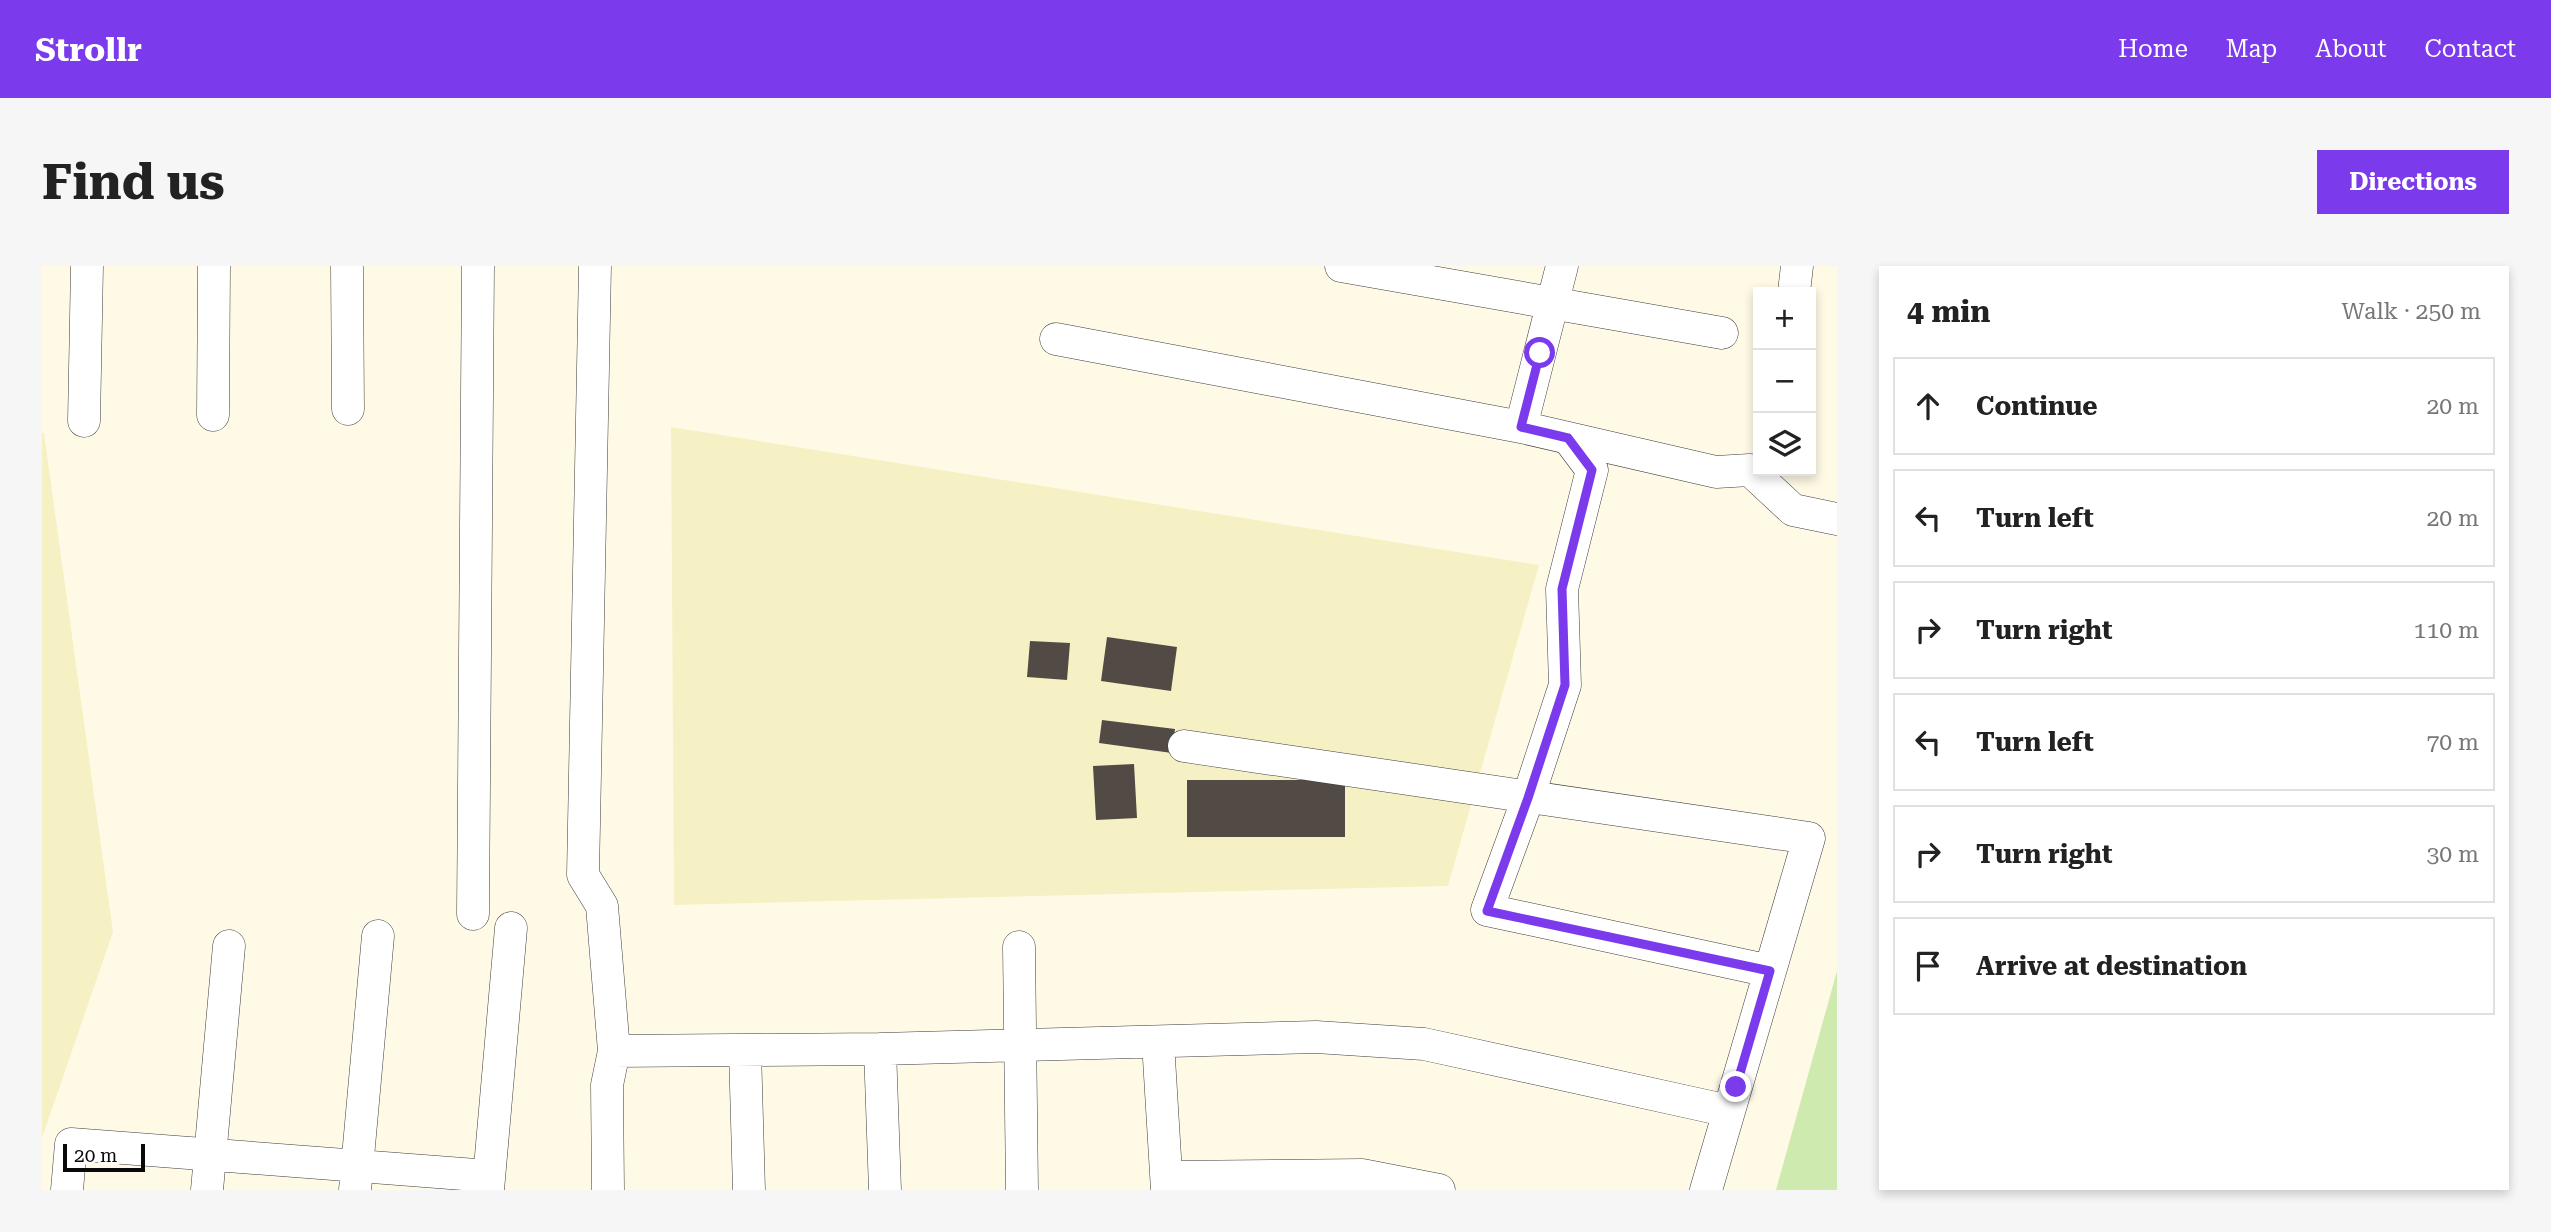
<!DOCTYPE html>
<html lang="en">
<head>
<meta charset="utf-8">
<style>
  body { margin:0; font-family:"Roboto Serif",serif; background:#f6f6f6; color:#222 }
  .controls { position:absolute; right:21px; top:21px; display:grid; overflow:hidden; border-radius:0px; box-shadow:0 4px 10px #0003 }
  .controls button { width:63px; height:63px; display:grid; place-items:center; padding:0; border:0; border-bottom:2px solid #e0e0e0; background:#fff; color:#222; font:35px sans-serif }
  .scale { position:absolute; left:21px; bottom:18px; width:82px; box-sizing:border-box; padding-left:7px; border:4px solid #090909; border-top:0; font-size:19px; line-height:24px; white-space:nowrap; color:#090909; -webkit-text-stroke:5px #fff; paint-order:stroke }
  .stop { position:absolute; width:21px; height:21px; margin:-16px; border:5px solid #7c3aed; border-radius:50%; background:#fff }
  .stop.end { background:#7c3aed; border-color:#fff; box-shadow:0 2px 7px #0008 }
  .list { margin:0; padding:0; list-style:none }
  h2 { display:flex; justify-content:space-between; align-items:center; height:91px; margin:0; padding:0 28px; font-size:30px }
  h2 small { font-size:23px; font-weight:400; color:#767676 }
  .list li { display:grid; grid-template-columns:46px 1fr auto; gap:21px; align-items:center; box-sizing:border-box; height:98px; margin:0 14px 14px; padding:0 14px; border:2px solid #e0e0e0; border-radius:0px }
  .list b { display:block; font-size:26px; white-space:nowrap }
  .list em { font-size:23px; font-style:normal; color:#767676 }
  .icon { flex:none; width:38px; height:38px; fill:none; stroke:currentColor; stroke-width:2; stroke-linecap:round; stroke-linejoin:round }
  .map { position:relative; flex:none; width:1795px; height:924px; overflow:hidden; border-radius:0px }
  header { display:flex; align-items:center; gap:42px; box-sizing:border-box; height:98px; padding:0 35px; background:#7c3aed; color:#fff }
  header strong { font-size:33px }
  nav { display:flex; gap:38px; margin-inline-start:auto; font-size:24px }
  .intro { display:flex; align-items:center; justify-content:space-between; box-sizing:border-box; height:168px; padding:0 42px }
  h1 { margin:0; font-size:49px }
  .button { padding:18px 32px; border-radius:0px; background:#7c3aed; color:#fff; font-size:24px; font-weight:700 }
  main { display:flex; gap:42px; padding:0 42px }
  aside { flex:1; background:#fff; border-radius:0px; box-shadow:0 4px 10px #0003 }
  .map>svg:first-child { display:block }
  .farmland { fill:#f6f1c5 }
  .green { fill:#ceeaaf }
  .building { fill:#524a45 }
  .lines { fill:none; stroke-linecap:round; stroke-linejoin:round }
  .minor-casing { stroke:#3c3c3c; stroke-width:33 }
  .minor { stroke:#fff; stroke-width:32 }
  .route { stroke:#7c3aed; stroke-width:9 }
</style>
</head>
<body>
<header>
<strong>Strollr</strong>
<nav><a>Home</a><a>Map</a><a>About</a><a>Contact</a></nav>
</header>
<div class="intro"><h1>Find us</h1><a class="button">Directions</a></div>
<main>
<div class="map">
<svg width="1795" height="924" viewBox="0 0 1795 924">
  <rect width="100%" height="100%" fill="#fffae6"/>
  <path class="farmland" d="M629 161 1497 299 1406 620 632 639Z
    M0 167H2L71 666 0 872Z"/>
  <path class="green" d="M1795 705V924H1734Z"/>
  <path class="building" d="M1065 371 1135 381 1129 425 1059 415Z
    M988 375 1028 377 1025 414 985 411Z
    M1060 454 1133 463 1130 487 1057 477Z
    M1092 498 1095 552 1054 554 1051 500Z
    M1145 514H1303V571H1145Z"/>
  <g class="lines">
    <defs>
      <path id="minor" d="M305 0 306 143
        M553 0 541 609 560 640 572 785 565 819 566 924
        M1299 0 1680 67
        M1752 26 1755 0
        M1014 73 1479 161 1674 206 1708 204 1751 244 1795 253
        M171 149 172 0
        M42 155 45 0
        M1479 161 1520 0
        M1526 172 1550 204 1520 323 1523 419 1486 532 1445 644 1728 705
        M1142 480 1767 572 1664 924
        M431 648 436 0
        M977 681 980 924
        M1116 776 1125 924
        M838 783 843 924
        M572 785 838 783 1274 771 1382 778 1687 845
        M703 785 707 924
        M1125 911 1320 909 1397 924
        M25 924 29 878 447 910
        M165 924 187 680
        M313 924 336 670
        M446 924 469 662"/>
    </defs>
    <use href="#minor" class="minor-casing"/>
    <use href="#minor" class="minor"/>
  </g>
  <g class="lines">
    <path class="route" d="M1498 87 1479 161 1526 172 1550 204 1520 323 1523 419 1486 532 1445 645 1728 705 1694 821"/>
  </g>
</svg>
<div class="controls">
<button>+</button>
<button>−</button>
<button><svg class="icon" aria-label="layers" viewBox="0 0 24 24"><path d="M12 4l9 5-9 5-9-5zM3 14l9 5 9-5"/></svg></button>
</div>
<div class="scale">20 m</div>
<div class="stop" style="left:1498px;top:87px"></div>
<div class="stop end" style="left:1694px;top:821px"></div>
</div>
<aside>
<h2>4 min<small>Walk · 250 m</small></h2>
<ul class="list">
<li><svg class="icon" aria-label="ahead" viewBox="0 0 24 24"><path d="M12 20V5M6 11l6-6 6 6"/></svg><div><b>Continue</b></div><em>20 m</em></li>
<li><svg class="icon" aria-label="left" viewBox="0 0 24 24"><path d="M17 20v-9H6M10 6l-5 5 5 5"/></svg><div><b>Turn left</b></div><em>20 m</em></li>
<li><svg class="icon" aria-label="right" viewBox="0 0 24 24"><path d="M7 20v-9h11M14 6l5 5-5 5"/></svg><div><b>Turn right</b></div><em>110 m</em></li>
<li><svg class="icon" aria-label="left" viewBox="0 0 24 24"><path d="M17 20v-9H6M10 6l-5 5 5 5"/></svg><div><b>Turn left</b></div><em>70 m</em></li>
<li><svg class="icon" aria-label="right" viewBox="0 0 24 24"><path d="M7 20v-9h11M14 6l5 5-5 5"/></svg><div><b>Turn right</b></div><em>30 m</em></li>
<li><svg class="icon" aria-label="arrive" viewBox="0 0 24 24"><path d="M6 21V4h12l-3 4 3 4H6"/></svg><div><b>Arrive at destination</b></div></li>
</ul>
</aside>
</main>
</body>
</html>
